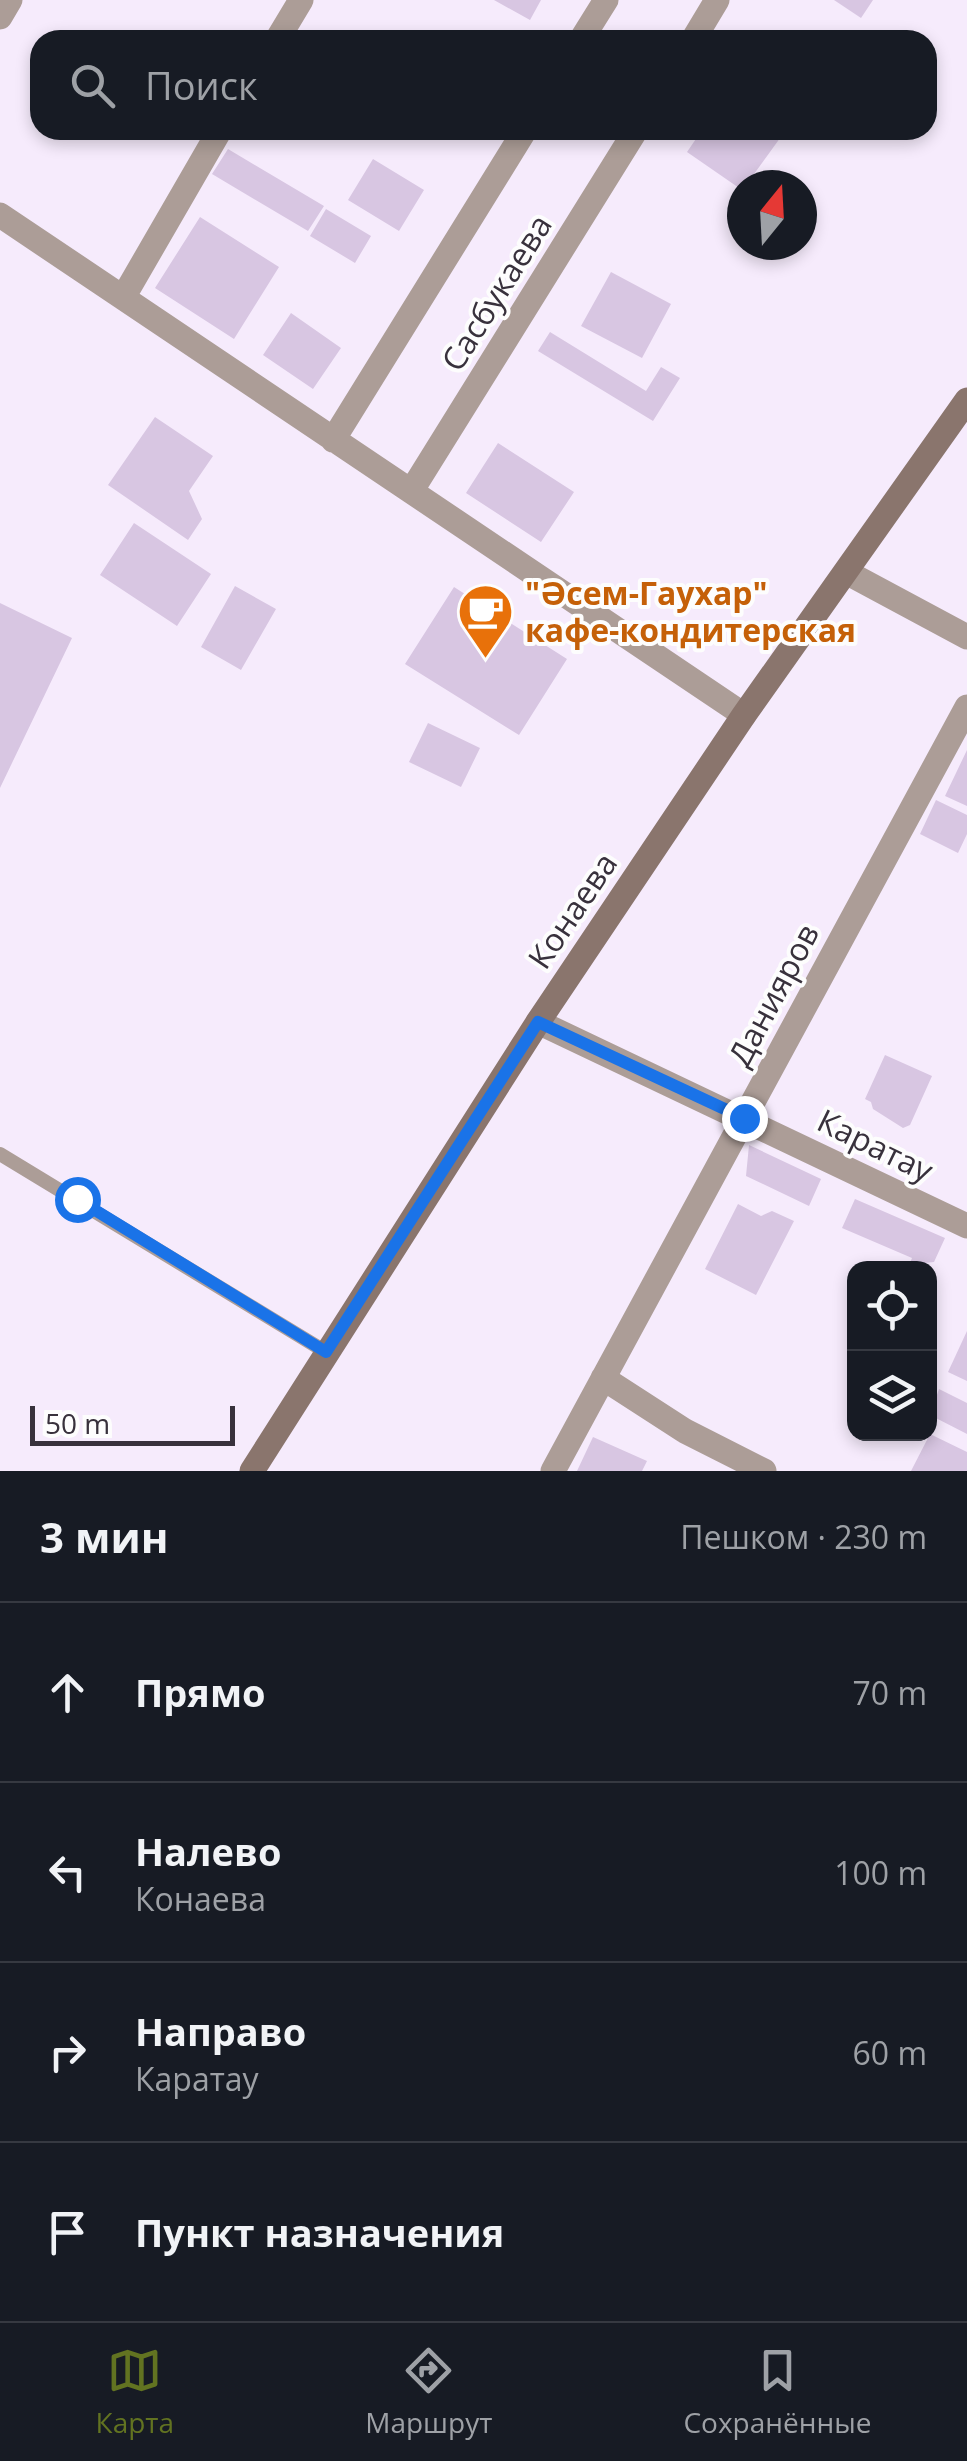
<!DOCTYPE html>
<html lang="ru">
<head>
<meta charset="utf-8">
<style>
  body { margin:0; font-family:"Open Sans",sans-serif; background:#20242c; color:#f1f3f6 }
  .controls { position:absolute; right:30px; bottom:30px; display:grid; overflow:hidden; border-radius:20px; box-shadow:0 5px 15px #0003 }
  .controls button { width:90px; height:90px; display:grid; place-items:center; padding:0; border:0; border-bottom:2px solid #363941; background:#171b24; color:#f1f3f6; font:50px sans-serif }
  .compass { position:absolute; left:727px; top:170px; width:90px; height:90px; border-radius:50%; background:#171b24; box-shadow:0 5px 15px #0003; rotate:18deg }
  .scale { position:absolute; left:30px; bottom:25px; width:205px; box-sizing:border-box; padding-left:10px; border:5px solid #38313c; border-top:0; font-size:28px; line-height:35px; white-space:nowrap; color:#38313c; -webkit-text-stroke:8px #fdfdfd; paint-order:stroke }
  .stop { position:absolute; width:30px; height:30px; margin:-22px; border:8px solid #1a73e8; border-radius:50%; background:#fff }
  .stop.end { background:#1a73e8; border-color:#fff; box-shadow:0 2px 10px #0008 }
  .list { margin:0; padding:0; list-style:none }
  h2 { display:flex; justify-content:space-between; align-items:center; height:130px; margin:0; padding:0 40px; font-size:42px }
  h2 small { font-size:32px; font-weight:400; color:#9ea1a6 }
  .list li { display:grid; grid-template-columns:65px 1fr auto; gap:30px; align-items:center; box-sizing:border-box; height:180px; padding:0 40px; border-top:2px solid #363941 }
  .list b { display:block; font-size:38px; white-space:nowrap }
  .list p { margin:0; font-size:32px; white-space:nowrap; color:#9ea1a6 }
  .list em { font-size:32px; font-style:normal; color:#9ea1a6 }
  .icon { flex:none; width:55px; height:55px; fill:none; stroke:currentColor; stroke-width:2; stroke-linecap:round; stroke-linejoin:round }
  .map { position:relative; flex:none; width:967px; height:1471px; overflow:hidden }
  .search { position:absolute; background:#171b24; box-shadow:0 5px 15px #0003; left:30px; right:30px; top:30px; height:110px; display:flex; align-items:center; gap:25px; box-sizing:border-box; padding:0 35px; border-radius:30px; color:#9ea1a6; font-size:38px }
  .sheet { height:850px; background:#171b24 }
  nav { display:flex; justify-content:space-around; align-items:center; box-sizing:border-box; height:140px; border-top:2px solid #363941; background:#171b24; font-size:28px; color:#9ea1a6 }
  nav a { display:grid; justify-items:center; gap:5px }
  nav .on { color:#627321 }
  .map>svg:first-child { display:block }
  .building { fill:#d8c6e2 }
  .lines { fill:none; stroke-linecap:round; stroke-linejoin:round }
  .service { stroke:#ac9d97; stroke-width:14 }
  .minor { stroke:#ac9d97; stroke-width:25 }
  .secondary { stroke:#8a756d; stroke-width:25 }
  .route { stroke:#1a73e8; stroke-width:12 }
  .labels { text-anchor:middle; stroke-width:8; stroke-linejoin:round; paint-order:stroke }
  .street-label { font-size:32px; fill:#38313c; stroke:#fdfdfd }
  .food-label { font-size:32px; font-weight:bold; fill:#c56008; stroke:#fdfdfd; text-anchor:start }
</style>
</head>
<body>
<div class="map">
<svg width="967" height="1471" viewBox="0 0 967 1471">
  <rect width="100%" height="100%" fill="#f6ebfc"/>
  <path class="building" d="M494 0H541L530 20Z
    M834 0H873L861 18Z
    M702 130H778L783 134 746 185H742V190L687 152Z
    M228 149 324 206 308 231 212 174Z
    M373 159 424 190 399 231 348 200Z
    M326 209 371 236 355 263 310 236Z
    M200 217 279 267 234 339 155 288Z
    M611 272 671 304 642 358 581 326Z
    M291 313 341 348 313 389 263 355Z
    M550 332 646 391 661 367 680 378 653 421 538 351Z
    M155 417 213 456 189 491 202 519 188 540 108 485Z
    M498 443 574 492 541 542 466 493Z
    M134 523 211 574 177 626 100 575Z
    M235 586 276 609 241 670 201 647Z
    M454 587 567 659 519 735 405 664Z
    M0 603 72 638 0 788Z
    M428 723 480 748 461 787 409 762Z
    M967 750V806L945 796Z
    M936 800 967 815V834L958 853 920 834Z
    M885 1055 932 1076 910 1125 903 1128 873 1109 871 1102 865 1099Z
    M749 1145 821 1179 809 1206 746 1176Z
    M855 1199 945 1238 934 1262 924 1263 923 1268H908L912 1258 842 1228Z
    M738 1204 761 1216 772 1211 794 1221 756 1295 705 1269Z
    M967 1331V1381L948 1372Z
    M939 1389 967 1403V1434L930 1415Z
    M930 1434 967 1452V1471H911Z
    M593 1437 647 1461 642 1471H577Z"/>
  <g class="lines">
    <path class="service" d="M0 1154 326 1352"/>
    <path class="minor" d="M0 17 10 0
      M277 40 301 0
      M581 40 606 0
      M693 40 717 0
      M0 215 744 715
      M124 296 220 130
      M333 440 525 130
      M412 490 636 130
      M846 572 967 637
      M538 1022 967 1226
      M603 1378 685 1431 764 1471
      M553 1471 967 707"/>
    <path class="secondary" d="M252 1471 538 1022 744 715 967 400"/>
  </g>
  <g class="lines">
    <path class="route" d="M77 1199 326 1352 538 1022 744 1118"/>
  </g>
  <defs>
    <symbol id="cafe-pin" viewBox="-11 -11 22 30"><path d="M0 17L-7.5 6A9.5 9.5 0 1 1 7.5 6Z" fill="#e8710a" stroke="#fdfdfd"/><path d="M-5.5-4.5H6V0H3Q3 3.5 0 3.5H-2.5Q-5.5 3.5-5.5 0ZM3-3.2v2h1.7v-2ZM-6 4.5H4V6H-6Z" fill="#fff"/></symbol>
  </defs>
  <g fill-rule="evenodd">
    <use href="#cafe-pin" x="454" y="580" width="63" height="86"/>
  </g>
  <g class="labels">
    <g class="street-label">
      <text transform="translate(497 293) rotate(-58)" y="11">Сасбукаева</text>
      <text transform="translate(573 911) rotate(-56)" y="11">Конаева</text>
      <text transform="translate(774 995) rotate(-62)" y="11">Данияров</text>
      <text transform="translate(875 1146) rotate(26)" y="11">Каратау</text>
    </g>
    <g class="food-label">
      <text x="525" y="605">"Әсем-Гаухар"<tspan x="525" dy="37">кафе-кондитерская</tspan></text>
    </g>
  </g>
</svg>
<div class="controls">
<button><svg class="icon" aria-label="locate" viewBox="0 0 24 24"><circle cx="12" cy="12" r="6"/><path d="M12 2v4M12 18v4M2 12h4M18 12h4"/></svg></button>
<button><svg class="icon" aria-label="layers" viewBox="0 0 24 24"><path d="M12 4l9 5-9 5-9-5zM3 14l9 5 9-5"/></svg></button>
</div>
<svg class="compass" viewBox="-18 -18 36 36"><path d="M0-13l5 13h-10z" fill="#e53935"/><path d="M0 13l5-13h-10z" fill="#9ea1a6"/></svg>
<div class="scale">50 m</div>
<div class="stop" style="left:77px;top:1199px"></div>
<div class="stop end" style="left:744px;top:1118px"></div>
<div class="search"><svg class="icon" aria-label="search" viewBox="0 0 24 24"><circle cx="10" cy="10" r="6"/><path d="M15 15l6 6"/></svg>Поиск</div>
</div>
<section class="sheet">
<h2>3 мин<small>Пешком · 230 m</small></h2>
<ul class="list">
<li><svg class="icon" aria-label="ahead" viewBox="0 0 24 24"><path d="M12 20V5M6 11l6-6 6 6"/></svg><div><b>Прямо</b></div><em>70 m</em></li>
<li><svg class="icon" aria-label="left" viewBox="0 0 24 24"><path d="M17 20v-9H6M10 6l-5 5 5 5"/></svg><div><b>Налево</b><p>Конаева</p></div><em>100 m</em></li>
<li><svg class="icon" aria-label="right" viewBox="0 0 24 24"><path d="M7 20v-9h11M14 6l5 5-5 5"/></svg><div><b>Направо</b><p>Каратау</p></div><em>60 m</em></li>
<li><svg class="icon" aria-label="arrive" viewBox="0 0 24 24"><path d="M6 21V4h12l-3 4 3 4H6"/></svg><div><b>Пункт назначения</b></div></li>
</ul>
</section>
<nav>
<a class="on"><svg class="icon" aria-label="map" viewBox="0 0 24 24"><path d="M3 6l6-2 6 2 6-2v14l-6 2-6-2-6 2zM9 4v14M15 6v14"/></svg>Карта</a>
<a><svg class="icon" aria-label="directions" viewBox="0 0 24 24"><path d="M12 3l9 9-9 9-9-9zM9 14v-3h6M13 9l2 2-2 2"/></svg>Маршрут</a>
<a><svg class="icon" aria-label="saved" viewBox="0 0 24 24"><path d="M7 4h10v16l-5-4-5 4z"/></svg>Сохранённые</a>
</nav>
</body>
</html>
